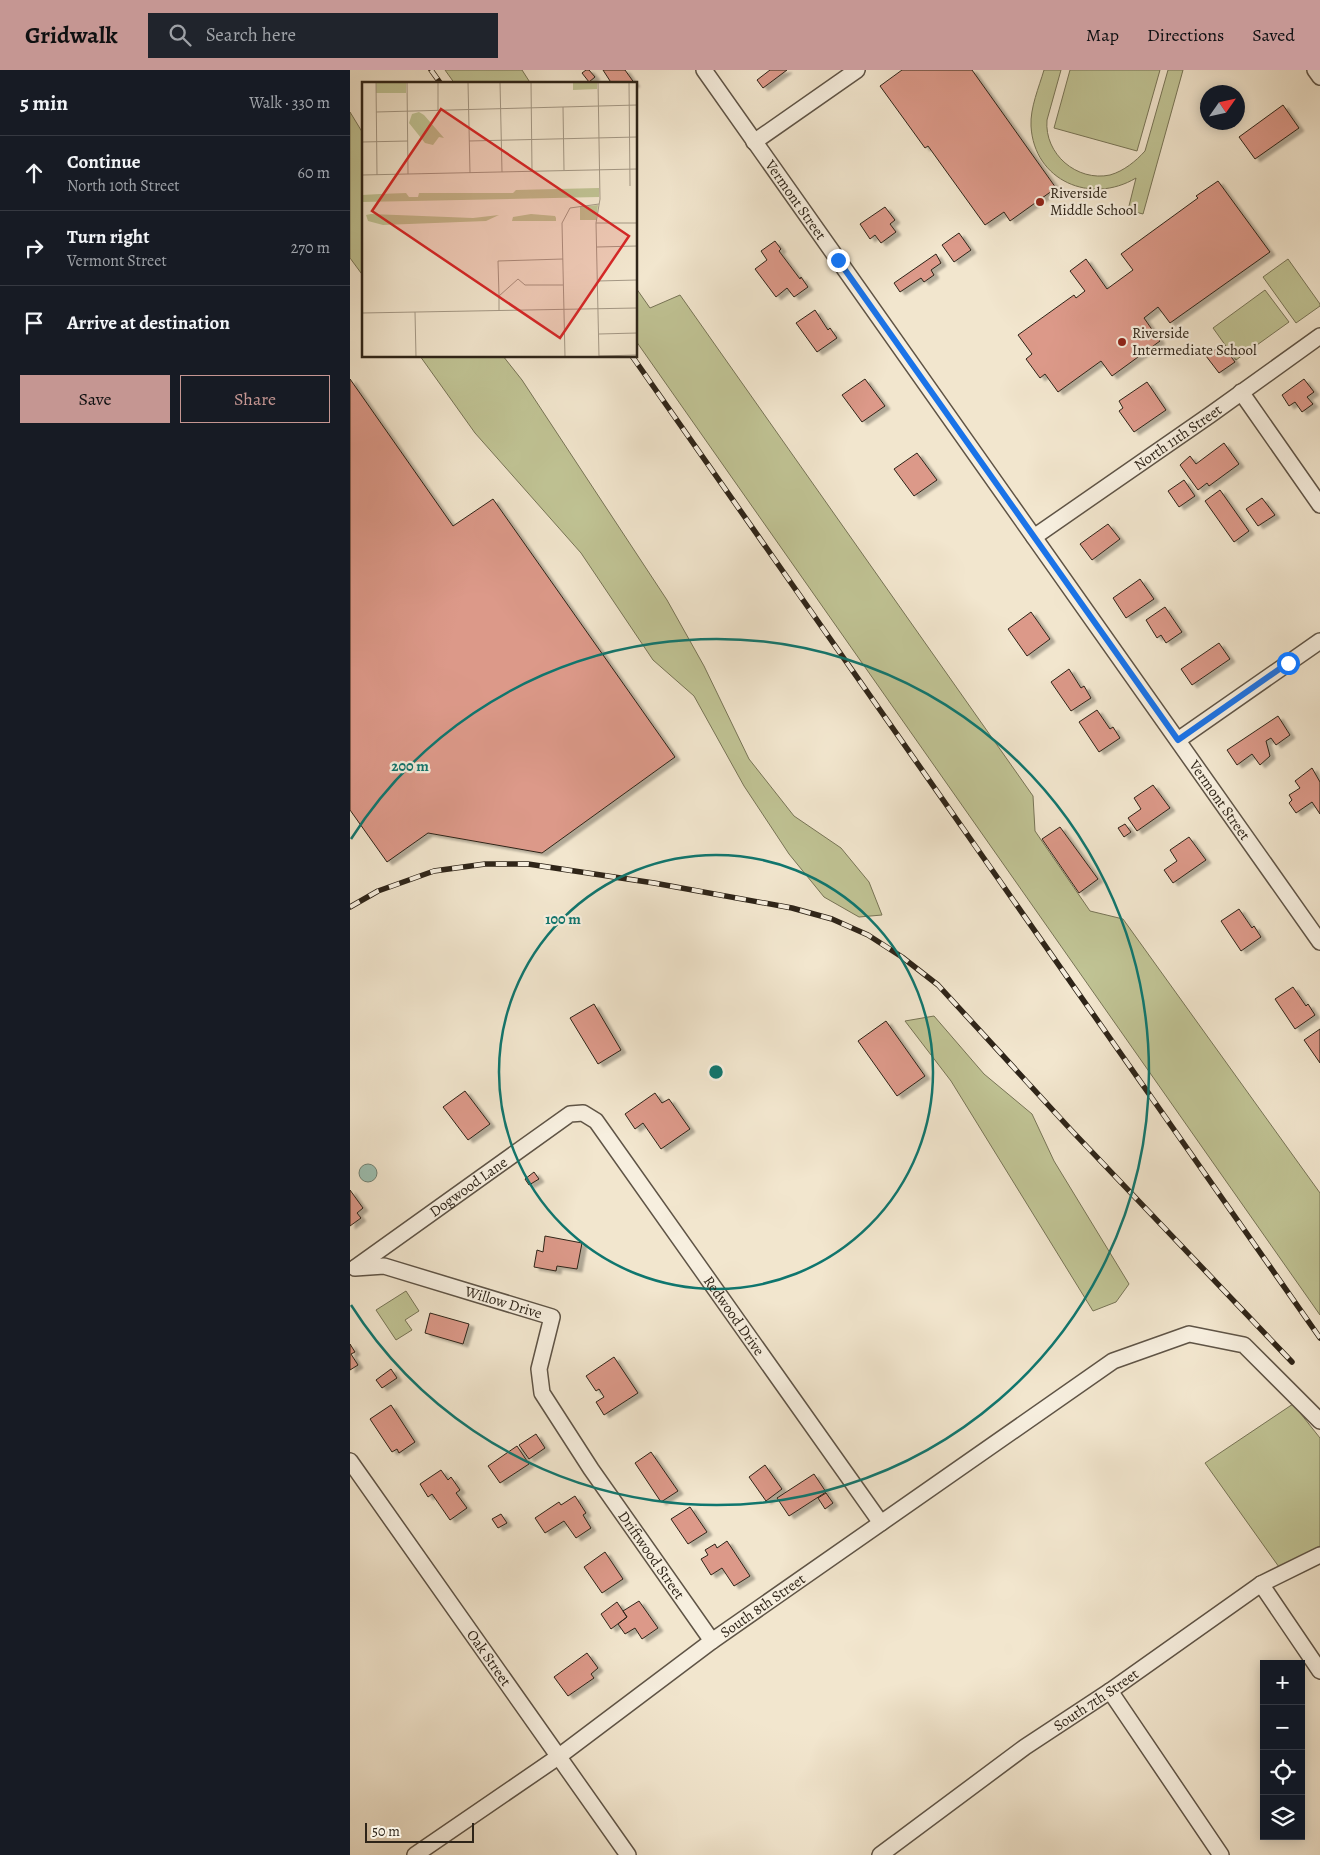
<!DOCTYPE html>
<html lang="en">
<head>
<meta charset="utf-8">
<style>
  body { margin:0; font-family:Alegreya,serif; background:#20242c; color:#f1f3f6 }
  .controls { position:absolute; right:15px; bottom:15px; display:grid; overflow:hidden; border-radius:0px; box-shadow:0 2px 12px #0003 }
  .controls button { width:45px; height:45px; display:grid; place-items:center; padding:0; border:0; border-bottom:1px solid #363941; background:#171b24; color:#f1f3f6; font:25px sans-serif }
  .compass { position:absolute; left:850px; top:15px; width:45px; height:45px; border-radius:50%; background:#171b24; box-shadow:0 2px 12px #0003; rotate:56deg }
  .scale { position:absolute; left:15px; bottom:12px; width:109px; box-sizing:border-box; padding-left:5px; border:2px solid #2e2418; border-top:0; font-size:14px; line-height:18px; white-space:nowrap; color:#2e2418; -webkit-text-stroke:4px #f7efdf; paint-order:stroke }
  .stop { position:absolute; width:15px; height:15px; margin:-11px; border:4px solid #1a73e8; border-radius:50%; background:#fff }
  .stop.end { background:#1a73e8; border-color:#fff; box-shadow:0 1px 5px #0008 }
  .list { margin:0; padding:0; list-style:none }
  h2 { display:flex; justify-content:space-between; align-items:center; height:65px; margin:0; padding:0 20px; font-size:21px }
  h2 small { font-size:16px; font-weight:400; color:#9ea1a6 }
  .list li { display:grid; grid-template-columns:32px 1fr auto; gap:15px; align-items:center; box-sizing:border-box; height:75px; padding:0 20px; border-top:1px solid #363941 }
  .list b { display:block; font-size:19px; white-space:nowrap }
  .list p { margin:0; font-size:16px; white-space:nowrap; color:#9ea1a6 }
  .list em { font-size:16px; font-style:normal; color:#9ea1a6 }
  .actions { display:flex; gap:10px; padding:15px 20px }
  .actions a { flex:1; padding:11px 0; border:1px solid #c59692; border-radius:0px; text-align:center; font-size:18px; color:#c59692 }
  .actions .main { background:#c59692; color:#111 }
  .icon { flex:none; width:28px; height:28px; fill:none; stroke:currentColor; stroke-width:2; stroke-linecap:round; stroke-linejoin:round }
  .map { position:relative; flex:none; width:970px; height:1785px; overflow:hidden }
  header { display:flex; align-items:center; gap:30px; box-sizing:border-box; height:70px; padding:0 25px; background:#c59692; color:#111 }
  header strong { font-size:24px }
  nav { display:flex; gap:28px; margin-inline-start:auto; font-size:18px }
  .search { width:350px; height:45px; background:#20242c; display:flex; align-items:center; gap:12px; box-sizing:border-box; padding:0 18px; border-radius:0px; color:#9ea1a6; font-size:19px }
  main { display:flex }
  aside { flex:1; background:#171b24 }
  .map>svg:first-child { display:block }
  .green { fill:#c0c394; stroke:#777456 }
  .water { fill:#9cc0b2; stroke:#708274 }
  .building { fill:#dc9989; stroke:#2e2418; filter:url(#shadow) }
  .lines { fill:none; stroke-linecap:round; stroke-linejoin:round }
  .minor-casing { stroke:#5f5446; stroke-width:18 }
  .minor { stroke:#f7efdf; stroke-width:15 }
  .rail-casing { stroke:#2e2418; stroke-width:5.5 }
  .rail { stroke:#f7efdf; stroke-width:4; stroke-dasharray:11; stroke-linecap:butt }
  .route { stroke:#1a73e8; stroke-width:6 }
  .ring { fill:none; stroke:#0f766e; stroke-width:2.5 }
  .poi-dot { fill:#8f2418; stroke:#f7efdf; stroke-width:2 }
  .labels { text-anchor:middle; stroke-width:4.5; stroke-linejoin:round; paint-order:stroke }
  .poi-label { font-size:15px; fill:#2e2418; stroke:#f7efdf; text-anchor:start }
  .street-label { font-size:15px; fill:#2e2418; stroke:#f7efdf }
  .inset-road { fill:none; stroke:#a49885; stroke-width:1 }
  .view { fill:#d62828; fill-opacity:0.15; stroke:#d62828; stroke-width:2.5 }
  .inset-edge { fill:none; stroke:#2e2418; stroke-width:2.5 }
  .centre { fill:#0f766e; stroke:#f7efdf; stroke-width:2.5 }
  .ring-label { font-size:15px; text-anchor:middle; font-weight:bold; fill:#0f766e; stroke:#f7efdf; stroke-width:4.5; stroke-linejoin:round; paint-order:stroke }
</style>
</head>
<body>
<header>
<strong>Gridwalk</strong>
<div class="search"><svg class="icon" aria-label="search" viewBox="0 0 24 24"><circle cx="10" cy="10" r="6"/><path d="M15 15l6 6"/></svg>Search here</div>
<nav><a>Map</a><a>Directions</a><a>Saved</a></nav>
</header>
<main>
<aside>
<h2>5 min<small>Walk · 330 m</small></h2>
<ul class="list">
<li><svg class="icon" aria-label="ahead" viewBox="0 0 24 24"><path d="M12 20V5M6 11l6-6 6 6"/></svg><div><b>Continue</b><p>North 10th Street</p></div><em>60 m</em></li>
<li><svg class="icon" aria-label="right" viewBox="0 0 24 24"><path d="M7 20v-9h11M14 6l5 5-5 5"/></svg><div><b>Turn right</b><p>Vermont Street</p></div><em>270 m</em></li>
<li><svg class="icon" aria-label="arrive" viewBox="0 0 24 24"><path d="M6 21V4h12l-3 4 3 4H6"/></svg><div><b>Arrive at destination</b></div></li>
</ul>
<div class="actions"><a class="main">Save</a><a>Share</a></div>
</aside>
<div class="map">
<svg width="970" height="1785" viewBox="0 0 970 1785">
  <defs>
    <filter id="shadow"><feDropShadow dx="5" dy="3" stdDeviation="1" flood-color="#0004"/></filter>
  </defs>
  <rect width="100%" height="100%" fill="#f2e6ce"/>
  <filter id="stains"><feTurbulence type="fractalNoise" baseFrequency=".004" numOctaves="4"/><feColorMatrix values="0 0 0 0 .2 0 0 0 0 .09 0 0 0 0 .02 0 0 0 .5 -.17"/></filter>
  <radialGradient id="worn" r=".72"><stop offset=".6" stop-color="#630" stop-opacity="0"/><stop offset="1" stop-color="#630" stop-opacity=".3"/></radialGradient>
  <path class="green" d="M95 0H172L181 14H105Z
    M694 0H711L697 50C694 84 727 112 760 105 774 101 786 91 795 81L818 0H833L793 144 778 140 786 108C741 135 684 111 681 56 680 38 689 17 694 0Z
    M720 0H810L787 81 704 58Z
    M0 42 14 65V207L0 188Z
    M938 189 970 234V236L946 253 913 207Z
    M286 218 300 238 330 225 683 726 685 761 740 841 773 849 970 1123V1245L286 271Z
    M915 220 939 252 886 290 863 258Z
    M70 286H153L172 310 317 530 354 596 399 689 444 746 491 778 519 812 532 845 509 847 474 827 439 784 394 716 344 626 303 590 231 483 125 363Z
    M584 946 634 1004 682 1044 704 1091 779 1214 766 1232 743 1241 601 1011 555 951Z
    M56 1221 69 1241 55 1250 62 1260 46 1270 26 1240Z
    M943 1334 970 1368V1476L929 1497 855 1393Z"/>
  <path class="water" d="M9 1103a9 9 0 1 1 18 0a9 9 0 1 1-18 0Z"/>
  <path class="building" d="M236 0H239L245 7 239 12 232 3Z
    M253 0H275L285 14H262Z
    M420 0H437L413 18 407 10Z
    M552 0H622L706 118 660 151 654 142 635 155 578 76 575 78 530 16Z
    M933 35 949 58 905 89 889 67Z
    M868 111 920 182 820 253 808 237 794 248 810 271 762 306 751 291 708 322 695 304 690 308 676 289 682 284 668 265 724 225 726 228 735 221 720 201 736 189 757 219 783 200 771 184 848 128 846 126Z
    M535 137 545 150 540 154 546 162 531 173 525 165 520 169 510 154Z
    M609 163 621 180 604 192 592 175Z
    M425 171 431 179 429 181 450 209 451 207 458 217 444 227 437 218 426 227 405 199 417 190 411 181Z
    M586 184 591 193 581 200 584 205 574 212 571 208 550 222 544 213Z
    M465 240 478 260 480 258 487 268 467 282 446 253Z
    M872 275 885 292 869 303 856 286Z
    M0 309 103 456 143 429 325 687 192 783 78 763 37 792 0 740Z
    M515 309 535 336 512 352 492 325Z
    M954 309 964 322 957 327 963 334 952 342 945 332 939 336 932 325Z
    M797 312 816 340 784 362 769 341 773 338 769 331Z
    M874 373 889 394 859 416 857 413 848 420 830 395 840 386 846 394Z
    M567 383 587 410 564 426 544 399Z
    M834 410 845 426 829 437 818 421Z
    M870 420 899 461 884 472 855 431Z
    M912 428 925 445 908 456 896 439Z
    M758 454 770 469 742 490 730 474Z
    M790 509 804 529 776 548 763 528Z
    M815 537 832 562 816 573 811 565 807 568 796 550Z
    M681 542 700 569 677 586 658 559Z
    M869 573 880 589 842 615 831 599Z
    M719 599 731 618 734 616 741 628 721 641 701 612Z
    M747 640 760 659 763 657 770 668 749 682 729 652Z
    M928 646 940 665 926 675 921 668 916 671 920 686 910 695 902 684 887 695 877 680Z
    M962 698 970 712V744L962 732 946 743 939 733 942 730 939 725 950 718 945 711Z
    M803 715 820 738 787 761 778 748 791 739 784 728Z
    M775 754 781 762 774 767 768 758Z
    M710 757 748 809 729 823 692 769Z
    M839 767 856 790 823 813 814 800 827 791 820 780Z
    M889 839 902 858 904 856 911 867 891 881 871 851Z
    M943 917 956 936 958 934 965 945 945 959 925 929Z
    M244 934 271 980 248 994 220 948Z
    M536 951 575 1006 547 1026 508 971Z
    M970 959V993L954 970Z
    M115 1021 140 1054 118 1070 93 1037Z
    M305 1023 312 1033 319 1029 340 1059 311 1079 293 1053 285 1059 275 1044Z
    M184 1102 189 1109 179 1115 175 1109Z
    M0 1120 13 1138 7 1143 11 1148 0 1156Z
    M195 1166 232 1173 227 1199 207 1196 206 1201 184 1197 187 1180 193 1182Z
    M80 1243 119 1254 113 1274 75 1263Z
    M0 1274 5 1282 1 1284 8 1295 0 1300Z
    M264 1287 288 1323 254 1345 246 1332 254 1327 249 1319 246 1321 236 1306Z
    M41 1299 47 1308 32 1318 26 1310Z
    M41 1335 65 1372 49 1383 47 1379 42 1382 20 1349Z
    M186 1364 195 1378 179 1389 169 1375Z
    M167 1376 179 1394 150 1413 138 1396Z
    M301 1382 328 1421 311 1432 285 1393Z
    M415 1395 432 1419 416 1431 399 1407Z
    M91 1400 98 1410 101 1407 110 1420 106 1423 117 1438 100 1450 82 1424 78 1427 70 1414Z
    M464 1404 476 1422 439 1446 427 1428Z
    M476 1423 483 1433 475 1439 468 1428Z
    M225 1426 236 1443 233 1445 241 1458 226 1468 214 1451 195 1463 185 1448 209 1432 211 1435Z
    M340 1437 357 1462 338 1474 321 1449Z
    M151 1444 157 1453 148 1458 142 1449Z
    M377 1471 400 1506 384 1516 372 1498 361 1505 351 1489 358 1485 355 1480 365 1474 367 1478Z
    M255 1482 273 1509 252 1523 234 1497Z
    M289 1531 308 1558 292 1569 285 1558 275 1564 268 1554 277 1547 273 1541Z
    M267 1532 277 1547 261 1559 251 1544Z
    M237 1583 248 1598 241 1604 244 1608 218 1626 204 1607Z"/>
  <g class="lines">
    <defs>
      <g id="minor">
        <path id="s1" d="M354 0 970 872"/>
        <path d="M965 0 970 7"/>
        <path d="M404 72 507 0"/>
        <path d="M891 322 970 435"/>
        <path id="s2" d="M684 467 860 345 970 266"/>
        <path d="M828 670 970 571"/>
        <path id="s3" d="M6 1197 220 1044 233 1043 246 1051 531 1453"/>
        <path id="s4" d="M5 1198 34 1196 202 1247 189 1299 192 1323 241 1399 362 1571"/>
        <path id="s5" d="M0 1391 278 1785"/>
        <path d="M911 1514 970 1601"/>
        <path d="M760 1621 871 1785"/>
        <path id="s6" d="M65 1785 208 1687 362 1571 763 1291 839 1264 894 1275 970 1351"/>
        <path id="s7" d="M530 1785 675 1677 760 1621 911 1514 970 1485"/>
      </g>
    </defs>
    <use href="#minor" class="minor-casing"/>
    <use href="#minor" class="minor"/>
    <defs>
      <path id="rail" d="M81 0 91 14
        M282 286 970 1268
        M0 837 28 821 84 801 135 794H178L304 813 442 838 482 849 518 865 552 887 588 915 722 1061 942 1292"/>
    </defs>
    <use href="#rail" class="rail-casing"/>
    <use href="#rail" class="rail"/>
  </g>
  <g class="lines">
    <path class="route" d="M488 190 828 670 938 593"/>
  </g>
  <g class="ring">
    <circle cx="366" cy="1002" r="217"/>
    <path d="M1 769A433 433 0 1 1 1 1235"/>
  </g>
  <g class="poi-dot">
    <circle cx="690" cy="132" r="5"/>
    <circle cx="772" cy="272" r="5"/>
  </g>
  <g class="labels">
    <g class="poi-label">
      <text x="700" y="128">Riverside<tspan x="700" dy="17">Middle School</tspan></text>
      <text x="782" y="268">Riverside<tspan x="782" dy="17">Intermediate School</tspan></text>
    </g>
    <g class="street-label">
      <text dy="5" stroke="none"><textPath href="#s1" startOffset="159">Vermont Street</textPath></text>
      <text dy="5" stroke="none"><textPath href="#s2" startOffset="175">North 11th Street</textPath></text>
      <text dy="5" stroke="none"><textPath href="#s1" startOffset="894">Vermont Street</textPath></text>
      <text dy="5" stroke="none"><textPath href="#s3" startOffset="138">Dogwood Lane</textPath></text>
      <text dy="5" stroke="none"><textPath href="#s4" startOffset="154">Willow Drive</textPath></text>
      <text dy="5" stroke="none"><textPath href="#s3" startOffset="530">Redwood Drive</textPath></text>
      <text dy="5" stroke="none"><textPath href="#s4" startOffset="478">Driftwood Street</textPath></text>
      <text dy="5" stroke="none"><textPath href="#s6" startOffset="428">South 8th Street</textPath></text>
      <text dy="5" stroke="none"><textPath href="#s5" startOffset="241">Oak Street</textPath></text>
      <text dy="5" stroke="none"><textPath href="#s7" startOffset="266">South 7th Street</textPath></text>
    </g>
  </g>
  <g transform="translate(12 12)">
    <rect width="275" height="275" fill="#f2e6ce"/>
    <path d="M14 0H44V11H14ZM211 0H235V7L211 8ZM57 30 62 33 82 56 77 55 71 63 63 61 47 41 50 32ZM237 106V115L0 120V113L18 112 44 111 47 115H56L57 111H151L154 108ZM236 123 234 138H218V125ZM9 132 111 136 137 133 124 139 21 143 6 139 4 133ZM169 132 193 134 194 136V139H150L151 135Z" fill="#c0c394"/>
    <path class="inset-road" d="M14 0 15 93M45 0 46 92M76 0V28M106 0 108 91M138 0 140 90M169 0 170 89M236 0 238 117 234 141 237 275M267 0 268 104M201 25 202 88M14 30 275 23M107 59 275 55M0 60 46 59M0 93 275 87M234 141H275M235 165 275 164M236 199 275 198M137 214 136 179 201 177M137 228V214L156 197 163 203H201M53 230 54 275M0 231 275 226M237 252 275 251M237 274 275 273M203 275 200 141 208 126 237 122"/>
    <path class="view" d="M79 27 267 154 198 256 10 129Z"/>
    <rect width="275" height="275" class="inset-edge"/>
  </g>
  <circle cx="366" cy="1002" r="8" class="centre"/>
  <g class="ring-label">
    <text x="60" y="701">200 m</text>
    <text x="213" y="854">100 m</text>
  </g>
  <rect width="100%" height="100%" filter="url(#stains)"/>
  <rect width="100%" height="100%" fill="url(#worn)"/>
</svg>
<div class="controls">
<button>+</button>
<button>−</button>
<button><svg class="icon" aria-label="locate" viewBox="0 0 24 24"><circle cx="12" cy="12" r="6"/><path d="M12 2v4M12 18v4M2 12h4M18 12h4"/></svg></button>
<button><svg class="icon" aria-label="layers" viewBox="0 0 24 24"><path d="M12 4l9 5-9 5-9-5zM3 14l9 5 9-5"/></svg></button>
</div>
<svg class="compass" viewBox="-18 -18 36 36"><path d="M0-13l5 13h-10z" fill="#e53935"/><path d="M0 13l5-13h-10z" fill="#9ea1a6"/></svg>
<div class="scale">50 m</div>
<div class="stop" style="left:938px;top:593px"></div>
<div class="stop end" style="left:488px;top:190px"></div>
</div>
</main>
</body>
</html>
